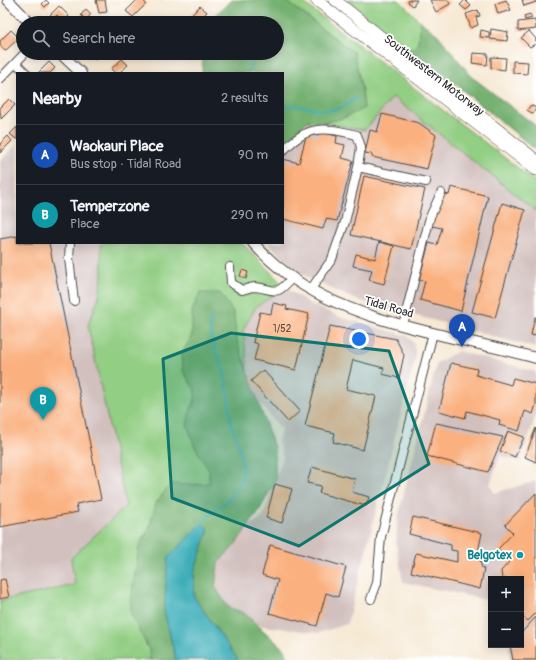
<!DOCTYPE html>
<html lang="en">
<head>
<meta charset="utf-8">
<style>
  body { margin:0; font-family:Pangolin,sans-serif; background:#20242c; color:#f1f3f6 }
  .controls { position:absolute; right:12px; bottom:12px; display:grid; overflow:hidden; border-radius:0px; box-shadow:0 2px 10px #0003 }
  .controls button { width:36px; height:36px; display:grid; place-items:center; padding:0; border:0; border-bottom:1px solid #363941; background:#171b24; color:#f1f3f6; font:20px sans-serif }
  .you { position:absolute; left:359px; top:339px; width:14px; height:14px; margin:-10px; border:3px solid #fff; border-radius:50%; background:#1a73e8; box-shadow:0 0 0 6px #1a73e833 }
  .badge { display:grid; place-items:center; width:26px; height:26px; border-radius:50%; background:#d690ce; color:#fff; font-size:13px; font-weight:700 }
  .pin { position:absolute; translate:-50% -33px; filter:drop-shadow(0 1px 2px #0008) }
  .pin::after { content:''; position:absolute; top:21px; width:14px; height:12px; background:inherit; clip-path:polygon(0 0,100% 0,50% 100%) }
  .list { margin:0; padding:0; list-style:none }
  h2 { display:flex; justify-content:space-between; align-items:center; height:52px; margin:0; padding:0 16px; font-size:17px }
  h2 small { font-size:13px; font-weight:400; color:#9ea1a6 }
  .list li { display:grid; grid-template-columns:26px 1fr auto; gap:12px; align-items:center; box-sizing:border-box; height:60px; padding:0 16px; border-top:1px solid #363941 }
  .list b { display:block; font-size:15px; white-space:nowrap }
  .list p { margin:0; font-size:13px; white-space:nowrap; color:#9ea1a6 }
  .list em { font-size:13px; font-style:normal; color:#9ea1a6 }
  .icon { flex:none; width:22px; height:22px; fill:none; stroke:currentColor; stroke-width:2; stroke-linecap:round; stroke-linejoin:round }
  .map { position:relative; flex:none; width:536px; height:660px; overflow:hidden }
  .search { position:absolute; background:#171b24; box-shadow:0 2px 10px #0003; left:16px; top:16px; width:268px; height:44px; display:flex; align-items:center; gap:10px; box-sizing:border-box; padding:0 14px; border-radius:22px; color:#9ea1a6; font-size:15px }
  .panel { position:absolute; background:#171b24; box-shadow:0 2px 10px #0003; left:16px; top:72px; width:268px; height:172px; border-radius:0px }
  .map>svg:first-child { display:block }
  .industrial { fill:#d1c0bd }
  .green { fill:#92ce83; stroke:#5e7c57 }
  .forest { fill:#75b171; stroke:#506e4e }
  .water { fill:#3eaeb9; stroke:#346c72 }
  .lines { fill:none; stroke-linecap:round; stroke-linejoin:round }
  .stream { stroke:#3eaeb9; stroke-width:2 }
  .building { fill:#fab07f }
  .minor-casing { stroke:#494744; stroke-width:10 }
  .major-casing { stroke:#494744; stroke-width:12 }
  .highway-casing { stroke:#494744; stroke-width:12 }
  .minor { stroke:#fff; stroke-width:8 }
  .major { stroke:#fff; stroke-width:10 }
  .highway { stroke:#fff; stroke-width:11 }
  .marked { fill:#0f766e; fill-opacity:0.2; stroke:#0f766e; stroke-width:3; stroke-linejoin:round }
  .culture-dot { fill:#0f9aa8; stroke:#fff; stroke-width:1.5 }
  .labels { text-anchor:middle; stroke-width:3.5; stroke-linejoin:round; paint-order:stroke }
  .number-label { font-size:10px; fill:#5f4c40 }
  .street-label { font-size:12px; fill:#2b2b2b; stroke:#fff }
  .culture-label { font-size:12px; font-weight:bold; fill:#0d838f; stroke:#fff; text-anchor:end }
</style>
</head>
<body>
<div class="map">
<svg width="536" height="660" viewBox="0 0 536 660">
  <rect width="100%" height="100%" fill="#fff"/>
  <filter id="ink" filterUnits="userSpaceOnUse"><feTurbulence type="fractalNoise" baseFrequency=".025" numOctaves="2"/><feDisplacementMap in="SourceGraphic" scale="8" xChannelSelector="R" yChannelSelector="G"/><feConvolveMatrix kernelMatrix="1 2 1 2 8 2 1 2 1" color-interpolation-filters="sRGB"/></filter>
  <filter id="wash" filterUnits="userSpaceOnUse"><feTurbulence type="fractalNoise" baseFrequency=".012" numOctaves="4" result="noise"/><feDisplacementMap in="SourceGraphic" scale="16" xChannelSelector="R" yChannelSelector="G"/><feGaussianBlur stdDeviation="0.9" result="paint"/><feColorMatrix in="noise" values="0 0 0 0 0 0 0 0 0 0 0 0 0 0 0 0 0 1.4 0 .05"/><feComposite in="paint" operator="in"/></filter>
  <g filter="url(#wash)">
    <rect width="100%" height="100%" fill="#f6e8d3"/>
    <path class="industrial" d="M393 97 536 211V348L354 299 308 278 290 265 268 243H283V144L307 121 365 130Z
      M17 144V243H101L102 278 99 296 88 327 126 506 71 558 75 585 0 601V161Z
      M285 287 310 304 340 317 407 336 413 342 415 349V359L347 624 318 633 233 622 205 594 231 536 263 517 283 457 278 441 281 429 246 386 247 365 243 330 256 307Z
      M458 351 536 372V414L520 462 500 455 490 484 494 493 536 481V660H510L508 645H521V579H491V601L403 582 396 543 398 517 437 363Z"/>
    <path class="green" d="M285 0H300L536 182V211L393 97 365 130 322 123 347 117 356 70 354 53Z
      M347 0H399L420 21 418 43 412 49 406 50Z
      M101 243H242L285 287 256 307 243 330 247 362 246 386 194 572 238 660H176L171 641 175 660H0V601L75 585 71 558 126 506 88 326 99 296 102 278Z"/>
    <path class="forest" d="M232 0H285L354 53 362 90 364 108C344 119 329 124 307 121L283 144V73H202L203 53H277V23H206Z
      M420 21 438 35 472 77 536 126V150L443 74 413 57 406 50 412 49 418 43Z
      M200 293H220L234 313 236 338 274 447 276 480 259 511 234 546 218 563 215 587 228 607 244 613 286 651V660H238L194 597V572L209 529 164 611 176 660H150L149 650 131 614V601L139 546 149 529 156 503 171 484 189 485 209 483V471L195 447 187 425 190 411 195 400V390L183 371 182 354 192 335V311Z"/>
    <path class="water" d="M201 524 209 529 194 572V597L238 660H176L164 611 168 558Z"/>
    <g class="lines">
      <path class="stream" d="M264 23 268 18
        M249 73 253 53
        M283 106C301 103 322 115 340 108 346 106 351 101 357 98
        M200 526C212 509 235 501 241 481 248 463 235 439 231 421 228 405 229 385 223 369 217 351 207 338 211 317"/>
    </g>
    <g id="blocks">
      <path class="building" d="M46 0 49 3 45 7 42 4Z
        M96 0H105L107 12 99 13Z
        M137 0H143L146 4 133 17 126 11Z
        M409 0H417L413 6 408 2Z
        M430 0H448L450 4 436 12Z
        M465 0 471 6 466 10 460 5Z
        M506 0 511 10 498 14 495 4Z
        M522 0H536V2L524 6Z
        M59 6 69 16 63 22 57 15 54 18 50 15Z
        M200 6 207 12 196 23H187L186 21Z
        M86 9 91 14 86 20 81 15Z
        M478 10 480 16 476 17 478 25 471 28 466 14Z
        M530 14 532 18 525 20 524 16Z
        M166 16 172 23H159Z
        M535 20 536 29 518 31V22Z
        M491 29 508 32 507 41 490 39Z
        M11 30 19 38 5 51 0 45V41Z
        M481 30 489 32V38L480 37Z
        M529 31 536 39 534 43 535 44 530 47 521 38Z
        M83 53H95L97 55 94 59 91 56 88 58Z
        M473 53 488 54 487 65 472 63Z
        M491 57 506 58 505 70 491 68Z
        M122 59 128 65 119 73H115L111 69Z
        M513 61 528 62 527 74 513 73Z
        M49 62 55 68 50 73H38Z
        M9 99 15 105 1 119 0 108Z
        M531 105 536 108 533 114 527 110Z
        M382 114 419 123 436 135 427 169 372 157V154L365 153 370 130 377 132Z
        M17 127V139H16L10 134Z
        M320 132 337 136 336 143 345 145 342 158 353 161 337 221 326 219 323 229 283 219V159L299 163 307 133 318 136Z
        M8 136 12 141 0 153V144Z
        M364 176 425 189 411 249 351 235Z
        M451 187 488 196 461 311 420 300 425 281 419 280 429 243 437 245 442 228 432 226 441 193 449 195Z
        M502 203 525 210 495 318 472 312Z
        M17 236V243H49L101 499 76 504 78 512 0 527V239Z
        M379 242 394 246 384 284 369 280 372 270 353 266 356 254 375 259Z
        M242 270 248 272 246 279 240 276Z
        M273 303 287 306 286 309 309 314 296 370 254 360 258 344 253 342 260 312 271 314Z
        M535 317H536V336L531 335Z
        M330 326 396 339 404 355 399 378 382 374 384 368 353 360 346 389 376 396 363 450 333 442 335 433 305 426Z
        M451 363 477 369 476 375 511 385 513 378 536 384V404L533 414 525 411 519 431 499 425 500 420 467 411 465 418 439 411Z
        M263 370 300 411 288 422 251 381Z
        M436 423 503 437 488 472 427 456Z
        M536 428V462L525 457Z
        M508 431 524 437 515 457 500 451Z
        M312 467 355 479 352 492 369 497 366 506 319 493 321 486 307 483Z
        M275 484 292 489 282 523 266 518Z
        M536 493V613L528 621 521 615V579H502L501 571 510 561 498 549 513 533 505 525Z
        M413 517 482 533 478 552 482 568 484 569 480 589 411 572 416 553 457 562V551L451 550V545L409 534Z
        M270 545 346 567 338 597 326 593 317 626 269 613 278 580 262 575Z
        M5 579 9 597 0 599V580Z
        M536 617V660H513L510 645H521V633Z"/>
    </g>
  </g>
  <g filter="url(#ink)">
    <use href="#blocks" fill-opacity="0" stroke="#494744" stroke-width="1"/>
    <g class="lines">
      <defs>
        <path id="minor" d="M16 63 26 73
          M0 79 25 53
          M283 151C308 124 324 127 357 135L361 147 358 167 345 222 332 259 311 289
          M358 167 426 182
          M70 243 69 258 74 301
          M230 267 231 283 242 290C247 289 251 287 255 287 277 289 274 298 292 278
          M403 325 430 217 441 193
          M371 599 377 583 381 537 433 333"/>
        <path id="major" d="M8 0 30 23
          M60 53 81 73
          M253 243C263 254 275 265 287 274 352 324 458 336 536 358"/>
        <path id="highway" d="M316 0 536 170
          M335 0 536 160"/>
      </defs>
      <use href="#minor" class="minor-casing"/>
      <use href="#major" class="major-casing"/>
      <use href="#highway" class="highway-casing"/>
      <use href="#minor" class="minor"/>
      <use href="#major" class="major"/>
      <use href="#highway" class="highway"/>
    </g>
  </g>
  <path class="marked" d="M231 333 389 351 429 464 299 546 172 498 163 359Z"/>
  <circle class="culture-dot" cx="520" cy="555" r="4"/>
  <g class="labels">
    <g class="number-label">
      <text x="282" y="332">1/52</text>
    </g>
    <g class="street-label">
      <text transform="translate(434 75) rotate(38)" y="4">Southwestern Motorway</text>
      <text transform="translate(389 307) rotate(16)" y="4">Tidal Road</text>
    </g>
    <g class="culture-label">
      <text x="512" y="559">Belgotex</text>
    </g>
  </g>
</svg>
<div class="controls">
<button>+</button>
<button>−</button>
</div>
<div class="you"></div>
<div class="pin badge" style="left:462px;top:347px;background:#1a4fb4">A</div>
<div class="pin badge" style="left:43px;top:420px;background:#0f9aa8">B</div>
<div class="search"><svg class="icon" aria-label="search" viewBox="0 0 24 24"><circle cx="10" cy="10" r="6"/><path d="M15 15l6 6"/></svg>Search here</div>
<section class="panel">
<h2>Nearby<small>2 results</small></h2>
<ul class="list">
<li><span class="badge" style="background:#1a4fb4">A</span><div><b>Waokauri Place</b><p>Bus stop · Tidal Road</p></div><em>90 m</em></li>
<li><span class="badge" style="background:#0f9aa8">B</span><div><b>Temperzone</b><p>Place</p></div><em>290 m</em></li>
</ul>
</section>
</div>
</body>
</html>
